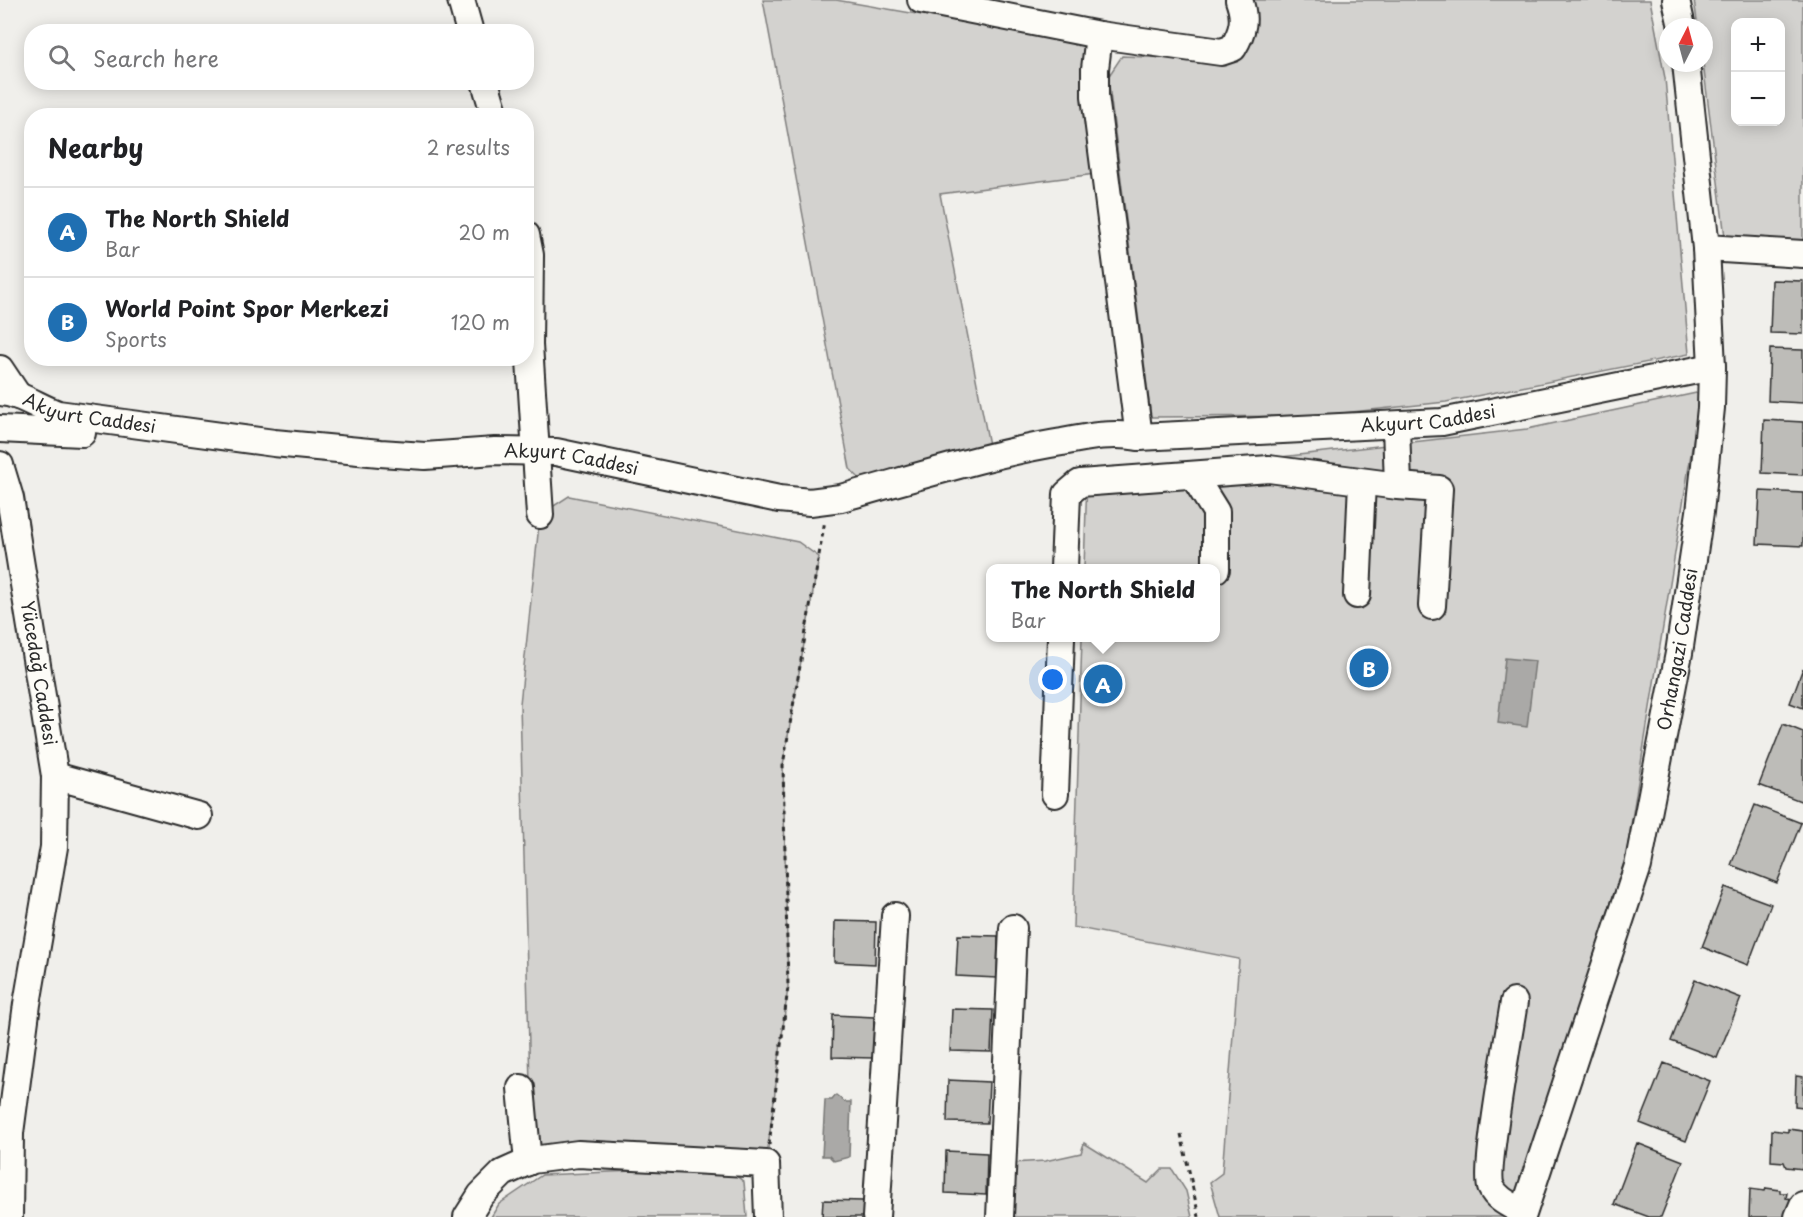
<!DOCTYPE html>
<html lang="en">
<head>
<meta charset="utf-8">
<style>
  body { margin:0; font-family:"Playpen Sans",sans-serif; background:#f2f2f2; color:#202124 }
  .controls { position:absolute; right:18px; top:18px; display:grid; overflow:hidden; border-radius:12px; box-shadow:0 3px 15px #0003 }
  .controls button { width:54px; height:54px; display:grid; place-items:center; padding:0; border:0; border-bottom:2px solid #e0e0e0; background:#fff; color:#202124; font:30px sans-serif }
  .compass { position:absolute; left:1659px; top:18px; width:54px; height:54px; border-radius:50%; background:#fff; box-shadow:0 3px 15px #0003; rotate:6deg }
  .you { position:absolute; left:1053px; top:680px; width:21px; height:21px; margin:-15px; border:4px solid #fff; border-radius:50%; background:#1a73e8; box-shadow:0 0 0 9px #1a73e833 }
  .badge { display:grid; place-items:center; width:39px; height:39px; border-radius:50%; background:#1f6fb2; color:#fff; font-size:20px; font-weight:700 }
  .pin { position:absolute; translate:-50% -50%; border:3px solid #fff; box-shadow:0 2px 6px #0006 }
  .popup { position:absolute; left:986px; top:564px; width:234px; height:78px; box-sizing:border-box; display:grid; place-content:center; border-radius:12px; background:#fff; filter:drop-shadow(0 2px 4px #0005); font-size:20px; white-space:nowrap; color:#757577 }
  .popup b { font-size:22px; color:#202124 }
  .popup::after { content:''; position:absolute; left:50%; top:100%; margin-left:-12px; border:12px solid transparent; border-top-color:#fff }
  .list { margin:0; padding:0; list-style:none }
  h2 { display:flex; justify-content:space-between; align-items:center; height:78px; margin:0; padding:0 24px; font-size:26px }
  h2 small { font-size:20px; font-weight:400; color:#757577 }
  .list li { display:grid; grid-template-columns:39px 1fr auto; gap:18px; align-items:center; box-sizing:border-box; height:90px; padding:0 24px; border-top:2px solid #e0e0e0 }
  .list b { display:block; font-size:22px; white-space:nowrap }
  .list p { margin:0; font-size:20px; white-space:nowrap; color:#757577 }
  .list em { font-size:20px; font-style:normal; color:#757577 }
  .icon { flex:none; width:33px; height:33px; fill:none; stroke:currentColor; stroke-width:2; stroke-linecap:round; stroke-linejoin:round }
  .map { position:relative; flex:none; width:1803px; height:1217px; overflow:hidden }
  .search { position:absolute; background:#fff; box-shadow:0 3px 15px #0003; left:24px; top:24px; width:510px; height:66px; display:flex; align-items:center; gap:15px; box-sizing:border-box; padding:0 21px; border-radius:24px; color:#757577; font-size:22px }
  .panel { position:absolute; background:#fff; box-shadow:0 3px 15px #0003; left:24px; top:108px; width:510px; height:258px; border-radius:24px }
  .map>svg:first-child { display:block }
  .green { fill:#d3d2cf; stroke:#7f7e7d; stroke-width:1.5; fill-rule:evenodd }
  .water { fill:#aaa9a7; stroke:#777775; stroke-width:1.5 }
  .building { fill:#bdbcb8; stroke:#2b2b2b; stroke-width:1.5 }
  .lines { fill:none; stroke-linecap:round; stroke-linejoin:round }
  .minor-casing { stroke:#2b2b2b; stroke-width:30 }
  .path { stroke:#2b2b2b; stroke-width:3; stroke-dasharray:4.5 4.5; stroke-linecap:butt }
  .minor { stroke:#fdfcf7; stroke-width:26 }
  .labels { text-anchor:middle; stroke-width:4.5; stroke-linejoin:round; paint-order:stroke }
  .street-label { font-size:18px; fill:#2b2b2b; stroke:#fdfcf7 }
</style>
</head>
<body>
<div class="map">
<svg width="1803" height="1217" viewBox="0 0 1803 1217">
  <rect width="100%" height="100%" fill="#f0efeb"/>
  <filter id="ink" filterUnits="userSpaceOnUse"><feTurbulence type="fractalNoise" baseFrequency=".0167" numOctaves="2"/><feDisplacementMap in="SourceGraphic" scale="12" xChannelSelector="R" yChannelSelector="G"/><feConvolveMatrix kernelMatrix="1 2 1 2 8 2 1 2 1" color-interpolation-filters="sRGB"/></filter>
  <g filter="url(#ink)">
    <path class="green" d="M763 0H836L1085 43 1095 174 940 194 989 445 861 480 850 469Z
      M1252 0H1650L1665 78 1689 354 1446 402 1314 416 1151 417 1108 77 1122 56 1220 60 1254 17Z
      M1694 0H1803V242L1725 237 1703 63 1704 27H1698ZM1736 22H1780V122H1736Z
      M1701 392 1626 856 1510 1217H1220L1210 1182 1222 1173 1239 959 1073 927 1082 638H1216V568H1084L1087 479 1527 429Z
      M569 496 798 542 819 557 783 765 788 987 766 1164 532 1160 520 704 540 515Z
      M1084 1143 1148 1183 1162 1169H1172L1186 1191 1192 1217H1010L1012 1163 1045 1161 1081 1153Z
      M725 1167 744 1182 747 1217H491L499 1204 542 1175Z"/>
    <path class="water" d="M1505 658 1535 661 1527 727 1498 723Z
      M836 1095 845 1102H851L849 1157 834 1161 829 1156H822L825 1100H832Z"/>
    <path class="building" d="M1772 280 1803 281V334L1770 333Z
      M1770 349 1803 350V403L1768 401Z
      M1764 420 1803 422V475L1762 473Z
      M1760 491 1803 493V546L1757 544Z
      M1803 668V708L1790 703Z
      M1783 724 1803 732V802L1759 785Z
      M1755 805 1801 823 1777 883 1731 865Z
      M1725 887 1771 904 1748 965 1702 947Z
      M835 921 876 922 875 964 834 962Z
      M958 935 998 936 997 978 956 976Z
      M1695 980 1741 998 1717 1058 1671 1041Z
      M952 1009 993 1010 991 1052 950 1051Z
      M833 1015 874 1017 873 1058 832 1057Z
      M1664 1063 1710 1081 1686 1141 1640 1123Z
      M1796 1076 1803 1077V1107L1795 1106Z
      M948 1080 989 1082 987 1123 947 1122Z
      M1788 1129 1803 1131V1169L1786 1167 1784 1162 1771 1161 1772 1130 1788 1132Z
      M1637 1143 1683 1161 1661 1217H1649L1614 1204Z
      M946 1151 987 1153 986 1195 945 1193Z
      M1766 1188 1780 1190V1193H1787L1786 1198 1793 1199 1791 1217H1749L1750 1189 1765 1191Z
      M823 1200 863 1201V1217H822Z"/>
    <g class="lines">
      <defs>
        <g id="minor">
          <path d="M461 0 470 32"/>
          <path d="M921 0 1099 35 1221 52 1233 48C1243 31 1246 19 1239 0"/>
          <path d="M1676 0 1682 27"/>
          <path d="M1099 35 1095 69V96L1139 437"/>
          <path d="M485 82 495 116"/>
          <path d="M526 235 530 255 529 345 540 515"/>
          <path d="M1706 248 1803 254"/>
          <path d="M0 369 18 396"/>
          <path id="s1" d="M0 392C20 393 38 407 58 414L274 443 380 453 425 456 495 451 556 452 779 499 810 502 841 498C914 478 988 454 1062 442 1088 437 1113 432 1139 437L1442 422 1712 367"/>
          <path d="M0 429 82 433"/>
          <path id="s2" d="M0 465 10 498 55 776"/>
          <path d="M1193 475 1216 512V569"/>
          <path d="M1398 486 1439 489 1432 606"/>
          <path d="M1064 568 1067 494 1080 483 1269 469 1398 486 1396 425"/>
          <path d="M1357 595 1362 482"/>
          <path d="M1055 794 1061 638"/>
          <path d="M1514 1002C1510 1030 1484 1170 1491 1187 1497 1200 1511 1205 1523 1212"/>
          <path d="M521 1088 528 1162"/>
          <path d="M9 1217 10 1133 27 1004 54 847 55 776 199 816"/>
          <path d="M467 1217 481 1195 503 1173 532 1160 578 1154 766 1164 768 1217"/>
          <path d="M876 1217 895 916"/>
          <path d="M1000 1217 1013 928"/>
          <path id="s3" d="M1522 1217 1638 866 1679 653 1700 512 1711 408 1712 367 1706 248 1686 63"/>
          <path d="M1798 1217 1803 1205"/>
        </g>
      </defs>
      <use href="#minor" class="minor-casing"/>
      <path class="path" d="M1181 1134 1199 1217
        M769 1145 788 987 783 765 825 520"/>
      <use href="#minor" class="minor"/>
    </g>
  </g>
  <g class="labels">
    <g class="street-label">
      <text dy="6" stroke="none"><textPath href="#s1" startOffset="93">Akyurt Caddesi</textPath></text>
      <text dy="6" stroke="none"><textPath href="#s1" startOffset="1449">Akyurt Caddesi</textPath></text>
      <text dy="6" stroke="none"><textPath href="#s1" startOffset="579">Akyurt Caddesi</textPath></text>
      <text dy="6" stroke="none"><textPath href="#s3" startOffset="590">Orhangazi Caddesi</textPath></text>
      <text dy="6" stroke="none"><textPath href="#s2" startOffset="212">Yücedağ Caddesi</textPath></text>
    </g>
  </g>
</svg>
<div class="controls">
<button>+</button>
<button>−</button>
</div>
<svg class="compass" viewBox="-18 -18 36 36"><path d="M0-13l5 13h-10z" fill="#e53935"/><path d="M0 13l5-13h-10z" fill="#757577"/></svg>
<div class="you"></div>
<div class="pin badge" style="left:1103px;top:684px">A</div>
<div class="popup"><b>The North Shield</b>Bar</div>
<div class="pin badge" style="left:1369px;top:668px">B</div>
<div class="search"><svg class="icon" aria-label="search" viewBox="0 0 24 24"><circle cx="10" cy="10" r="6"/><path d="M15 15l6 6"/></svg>Search here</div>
<section class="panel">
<h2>Nearby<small>2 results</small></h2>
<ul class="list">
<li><span class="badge">A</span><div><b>The North Shield</b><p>Bar</p></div><em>20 m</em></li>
<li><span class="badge">B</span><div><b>World Point Spor Merkezi</b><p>Sports</p></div><em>120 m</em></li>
</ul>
</section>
</div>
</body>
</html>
